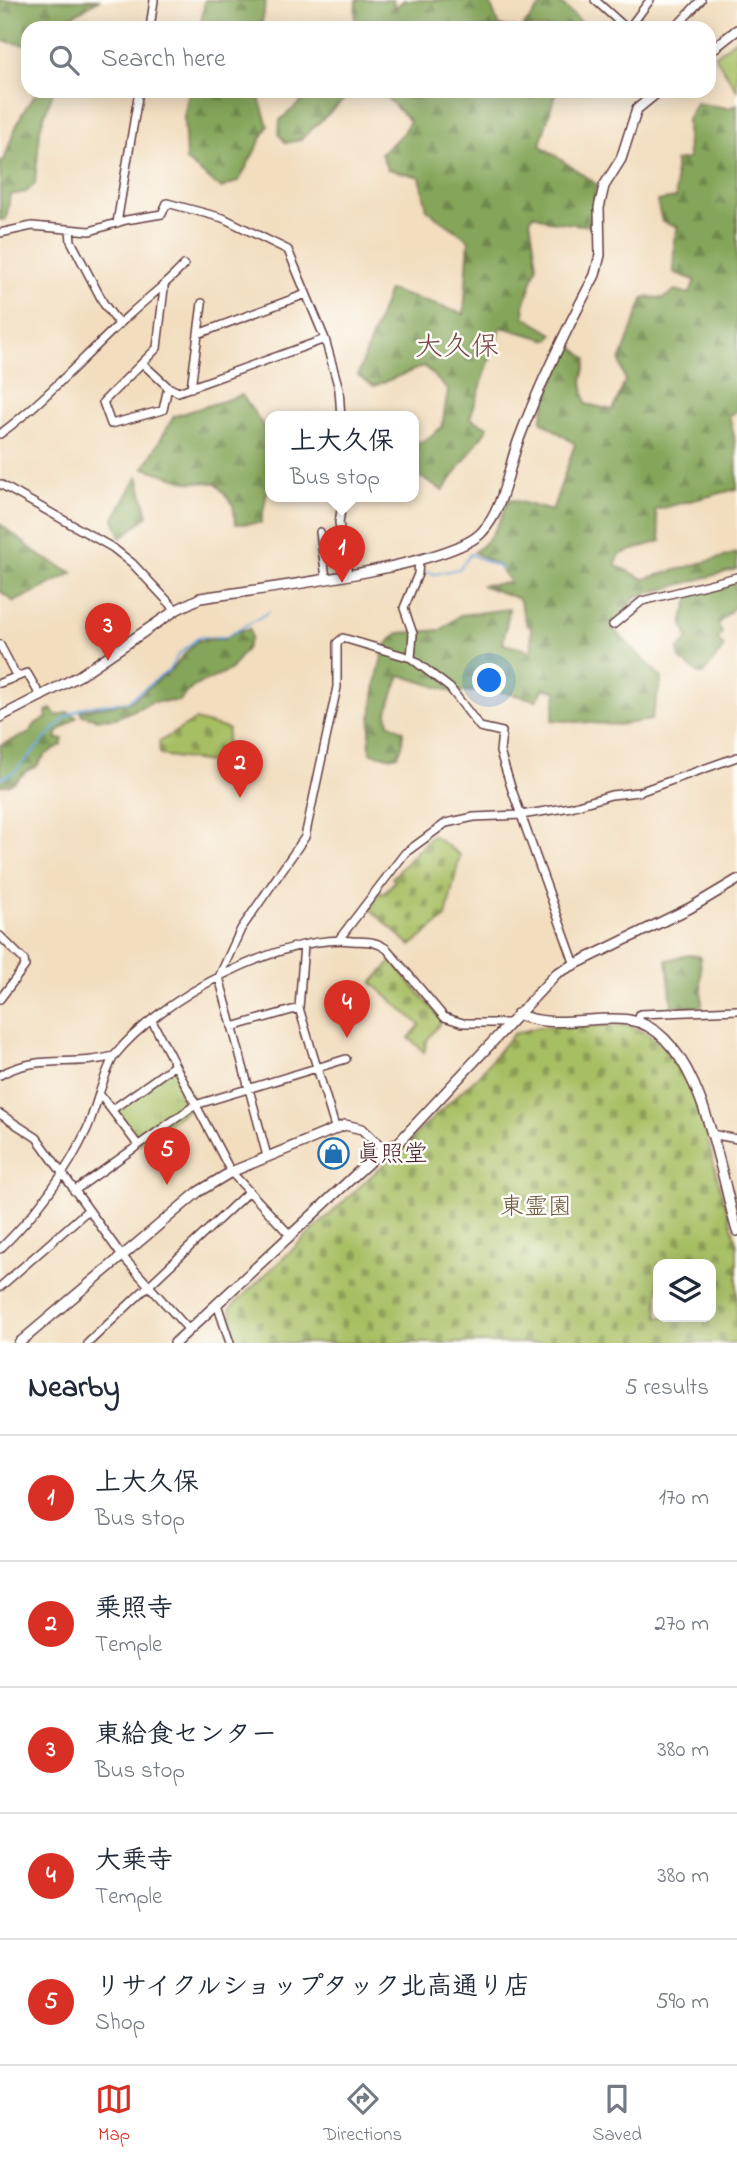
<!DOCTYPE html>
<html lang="en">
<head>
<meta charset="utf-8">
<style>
  body { margin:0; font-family:"Indie Flower","Klee One",sans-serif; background:#f2f2f3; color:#1f2937 }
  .controls { position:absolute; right:21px; bottom:21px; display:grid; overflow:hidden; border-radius:14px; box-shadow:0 4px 18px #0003 }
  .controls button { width:63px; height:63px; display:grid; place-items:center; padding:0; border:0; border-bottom:2px solid #e0e1e3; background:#fff; color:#1f2937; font:35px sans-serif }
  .you { position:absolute; left:490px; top:681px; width:24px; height:24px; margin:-18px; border:5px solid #fff; border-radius:50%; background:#1a73e8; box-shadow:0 0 0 10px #1a73e833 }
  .badge { display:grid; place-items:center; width:46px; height:46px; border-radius:50%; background:#d93025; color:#fff; font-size:23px; font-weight:700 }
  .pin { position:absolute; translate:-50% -58px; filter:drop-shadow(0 2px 4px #0008) }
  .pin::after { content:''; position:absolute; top:37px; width:24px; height:21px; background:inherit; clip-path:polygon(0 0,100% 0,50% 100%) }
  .popup { position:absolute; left:265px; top:411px; width:154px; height:91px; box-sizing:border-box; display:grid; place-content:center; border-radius:14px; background:#fff; filter:drop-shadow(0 2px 5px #0005); font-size:23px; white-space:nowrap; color:#747a83 }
  .popup b { font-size:26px; color:#1f2937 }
  .popup::after { content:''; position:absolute; left:50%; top:100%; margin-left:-14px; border:14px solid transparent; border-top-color:#fff }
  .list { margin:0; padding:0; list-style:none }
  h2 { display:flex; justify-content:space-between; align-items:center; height:91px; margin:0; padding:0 28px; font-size:30px }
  h2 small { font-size:23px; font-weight:400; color:#747a83 }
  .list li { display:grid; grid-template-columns:46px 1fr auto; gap:21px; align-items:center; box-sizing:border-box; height:126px; padding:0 28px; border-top:2px solid #e0e1e3 }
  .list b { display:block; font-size:26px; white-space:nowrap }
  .list p { margin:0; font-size:23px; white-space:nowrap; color:#747a83 }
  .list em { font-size:23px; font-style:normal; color:#747a83 }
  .icon { flex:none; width:38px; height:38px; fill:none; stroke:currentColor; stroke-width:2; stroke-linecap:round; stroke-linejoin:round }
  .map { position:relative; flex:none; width:737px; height:1343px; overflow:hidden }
  .search { position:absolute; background:#fff; box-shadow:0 4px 18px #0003; left:21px; right:21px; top:21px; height:77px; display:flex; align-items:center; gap:18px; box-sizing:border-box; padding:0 24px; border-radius:21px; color:#747a83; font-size:26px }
  .sheet { height:721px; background:#fff }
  nav { display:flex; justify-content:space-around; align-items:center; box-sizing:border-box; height:98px; border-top:2px solid #e0e1e3; background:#fff; font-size:19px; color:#747a83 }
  nav a { display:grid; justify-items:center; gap:4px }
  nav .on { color:#d93025 }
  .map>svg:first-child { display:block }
  .forest { fill:url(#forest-firs); stroke:#686242; stroke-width:2 }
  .cemetery { fill:url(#cemetery-stones); stroke:#786f48; stroke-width:2; fill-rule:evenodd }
  .park { fill:url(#park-tufts); stroke:#786f48; stroke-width:2 }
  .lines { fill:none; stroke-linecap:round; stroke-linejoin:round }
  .stream { stroke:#68a5d9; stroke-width:2 }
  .minor-casing { stroke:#633c41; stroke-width:10 }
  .tertiary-casing { stroke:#633c41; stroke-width:12 }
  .minor { stroke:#fff; stroke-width:7 }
  .tertiary { stroke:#fff; stroke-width:9 }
  .labels { text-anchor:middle; stroke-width:5; stroke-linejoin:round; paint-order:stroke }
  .poi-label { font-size:24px; fill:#4a1f2b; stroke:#fdfcf7; text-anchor:start }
  .park-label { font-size:24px; fill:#6b573f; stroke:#fdfcf7 }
  .quarter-label { font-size:28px; fill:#7c4649; stroke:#fdfcf7 }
</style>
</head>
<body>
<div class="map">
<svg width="737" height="1343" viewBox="0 0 737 1343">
  <defs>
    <pattern id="forest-firs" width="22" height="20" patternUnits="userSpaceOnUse" patternTransform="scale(1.75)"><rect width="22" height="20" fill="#85a65a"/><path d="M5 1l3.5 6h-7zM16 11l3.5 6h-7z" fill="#6f874b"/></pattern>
    <pattern id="cemetery-stones" width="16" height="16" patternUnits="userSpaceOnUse" patternTransform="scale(1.75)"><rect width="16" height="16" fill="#a7bf64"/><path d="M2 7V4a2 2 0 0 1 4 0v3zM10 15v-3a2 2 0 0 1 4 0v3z" fill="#8a9b53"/></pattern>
    <pattern id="park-tufts" width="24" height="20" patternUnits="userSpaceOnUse" patternTransform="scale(1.75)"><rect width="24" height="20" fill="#a7bf64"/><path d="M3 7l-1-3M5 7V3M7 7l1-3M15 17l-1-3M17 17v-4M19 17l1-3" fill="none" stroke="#8a9b53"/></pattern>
  </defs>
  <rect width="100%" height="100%" fill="#fdfcf7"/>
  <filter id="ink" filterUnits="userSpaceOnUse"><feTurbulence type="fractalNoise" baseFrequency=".0143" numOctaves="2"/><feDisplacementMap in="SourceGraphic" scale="14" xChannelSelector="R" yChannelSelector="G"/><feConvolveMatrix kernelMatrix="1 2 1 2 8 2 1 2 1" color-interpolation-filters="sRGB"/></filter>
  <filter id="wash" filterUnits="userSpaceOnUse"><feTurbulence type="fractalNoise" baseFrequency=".00686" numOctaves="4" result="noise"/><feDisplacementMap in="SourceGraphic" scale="28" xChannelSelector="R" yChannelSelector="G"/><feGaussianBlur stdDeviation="1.57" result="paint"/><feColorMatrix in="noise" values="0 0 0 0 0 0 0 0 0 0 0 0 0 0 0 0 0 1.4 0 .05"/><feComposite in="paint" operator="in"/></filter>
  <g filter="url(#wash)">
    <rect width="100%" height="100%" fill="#f2ddbe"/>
    <path class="forest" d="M0 0H98L70 18 67 28H28V45L0 41Z
      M205 0H266L261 28H200Z
      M356 0H393L395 8 404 0H489L499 26 515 28H355Z
      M546 0H557L588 28H522Z
      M39 91H53L40 129 35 184 26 192 10 195 6 219 0 220V162L4 161C12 136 20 110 39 91Z
      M189 91H257L268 126 239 181 221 188 186 161 184 116Z
      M314 91H353L300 140 286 143 279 135 280 120Z
      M392 91H556L540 145 596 184 591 226 548 221 534 214 530 220 537 265 524 306 525 317 553 334 549 340 501 327 470 418 488 427 443 491 414 473V443L424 441 442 427 448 390 424 366 374 386 358 375 389 290 464 314 469 240 427 210 420 177 387 169 381 153 401 135 410 121 386 97Z
      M696 103 729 108 737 104V411L729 416C737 441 737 463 737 489L655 510 661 541 620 554 615 565 644 579 737 553V569L635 597 612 628 662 678 651 720 618 725 552 720 557 692 544 688 537 700 497 691 453 692 400 675 387 712 389 723 403 731 402 746 398 755 390 757 371 753C366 736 378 660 387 644 389 640 395 636 399 633L441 630 460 615 509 609 503 644 532 651 531 627 527 625 519 599 481 585 510 583 498 566 474 552C494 538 500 521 509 499L552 511 575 444 541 421 547 394 571 345 587 359 582 382 586 404 613 410 625 381 620 361 644 297 664 298 675 290 690 294 695 280 674 273V240L678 227 662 222 657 201 676 198 675 161 688 159 687 119Z
      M242 395 270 436V476L261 523 236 524 233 505 216 483 188 482 144 468 174 416Z
      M138 476 148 516 121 538 114 518Z
      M0 524 42 557 73 573 14 602 0 591Z
      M735 582 737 604 718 624 722 633 718 639 724 647 703 674H699L680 659 678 650 688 639 682 622 691 593Z
      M250 629 251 638 246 649 230 670 193 687 179 701 152 702 116 718 98 719 82 715 80 710 130 702 171 670 197 640 224 639 236 631Z
      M51 709 57 716 68 712 77 717 57 733V739H63L61 745 45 755 36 767C21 769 17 788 0 785V745L28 734 36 723 47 718 46 711Z
      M688 955 700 956 702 1006 672 1007 667 960Z"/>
    <path class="cemetery" d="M195 720 228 729 224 764 160 755 159 742Z
      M432 835 460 855 446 917 411 946 369 908 380 892 383 894 395 881 392 878Z
      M392 961 442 1020 428 1039 424 1052 409 1038 420 1025 372 983Z
      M627 1025C692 1045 704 1128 719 1184 725 1205 733 1226 737 1246 737 1277 737 1312 737 1343H236L230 1308 479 1075 513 1034 539 1027ZM711 1264V1317H658V1264Z"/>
    <path class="park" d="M737 38V90L715 56Z
      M175 1065 195 1105 138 1145 113 1109Z"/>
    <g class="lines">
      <path class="stream" d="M422 571 435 574 459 569 470 554 503 569
        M0 779 14 772 67 716 84 707 128 701 169 670 178 655 199 637H226L269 612"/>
    </g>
  </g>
  <g filter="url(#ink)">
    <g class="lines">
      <defs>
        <path id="minor" d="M595 0 626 28
          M150 28 154 0
          M629 28 650 0
          M675 28 701 0
          M117 223 139 91
          M70 230 71 241 104 304 119 324
          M0 233 32 226 90 231 126 220 162 214 167 203 223 218 288 250 325 339 339 389 341 417
          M164 288 157 348 103 402 111 424 163 410 168 387
          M198 334 306 294
          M142 363 168 387 178 392 325 339
          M191 388 202 303
          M0 434C46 400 85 355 128 316 147 298 166 285 184 265
          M0 484 113 548 132 563 176 610
          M343 497 339 523 348 574
          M320 532 326 578
          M613 625 642 601 737 577
          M0 645 17 677
          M411 658 450 688 480 727 502 732 500 752 512 790 574 962
          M0 683 27 673 41 697
          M0 936 24 960 25 966 0 999
          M340 938 405 853 446 823 474 817 521 815 571 807 611 795 639 792 737 757
          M304 945 299 1008 335 1127
          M152 1021 231 1172 290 1235
          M638 1022 640 1014 737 1010
          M232 1027 299 1008
          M0 1075C40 1053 70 1068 114 1056
          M101 1096 138 1145
          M113 1109 175 1065
          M0 1114 37 1138 122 1256 189 1330
          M711 1134 737 1139
          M267 1156 219 977 241 929 305 837 337 687V643L343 638 411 658 413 634 404 608 418 574 419 560
          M74 1191 195 1105 346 1059
          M0 1249C34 1216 67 1173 87 1129 95 1111 105 1068 115 1055 158 1000 283 933 352 941 367 942 374 940 387 949L444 1017 463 1023H510
          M0 1287 88 1210
          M217 1304 230 1343
          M88 1343 248 1192"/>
        <path id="tertiary" d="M709 52 737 30
          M0 717 79 676 176 610 200 598C253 590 451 567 482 532 504 509 508 468 519 439 540 383 567 328 595 275L600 255 599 208 604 186 621 159 637 109 659 91
          M517 1014C554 1030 592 1015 629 1020 701 1030 720 1175 737 1231
          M19 1343 198 1192 231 1172 345 1125 362 1129 383 1149
          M175 1343 383 1149 398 1143 557 973 690 908 737 880"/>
      </defs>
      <use href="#minor" class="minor-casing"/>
      <use href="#tertiary" class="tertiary-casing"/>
      <use href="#minor" class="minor"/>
      <use href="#tertiary" class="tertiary"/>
    </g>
  </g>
  <defs>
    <symbol id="shop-ring" viewBox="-11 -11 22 22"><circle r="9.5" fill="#fdfcf7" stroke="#1f6fb2" stroke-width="1.5"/><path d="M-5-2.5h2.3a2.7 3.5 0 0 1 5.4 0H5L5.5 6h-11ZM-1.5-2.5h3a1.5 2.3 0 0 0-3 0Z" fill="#1f6fb2"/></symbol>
  </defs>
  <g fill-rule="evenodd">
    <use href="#shop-ring" x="316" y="1136" width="35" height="35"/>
  </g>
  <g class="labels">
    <g class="poi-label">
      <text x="356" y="1161">眞照堂</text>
    </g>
    <g class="park-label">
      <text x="536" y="1214">東霊園</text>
    </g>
    <g class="quarter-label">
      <text x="457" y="355">大久保</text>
    </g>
  </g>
</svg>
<div class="controls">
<button><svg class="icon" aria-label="layers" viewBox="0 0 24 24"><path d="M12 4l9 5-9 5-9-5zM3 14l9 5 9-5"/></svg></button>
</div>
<div class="you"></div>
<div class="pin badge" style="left:342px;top:583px">1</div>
<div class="popup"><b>上大久保</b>Bus stop</div>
<div class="pin badge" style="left:240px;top:798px">2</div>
<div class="pin badge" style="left:108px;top:661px">3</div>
<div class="pin badge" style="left:347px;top:1038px">4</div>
<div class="pin badge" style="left:167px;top:1185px">5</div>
<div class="search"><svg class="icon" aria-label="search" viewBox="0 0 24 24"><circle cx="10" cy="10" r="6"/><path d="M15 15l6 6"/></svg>Search here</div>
</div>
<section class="sheet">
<h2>Nearby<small>5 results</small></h2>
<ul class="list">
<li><span class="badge">1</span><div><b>上大久保</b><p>Bus stop</p></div><em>170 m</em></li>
<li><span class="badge">2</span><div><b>乗照寺</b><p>Temple</p></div><em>270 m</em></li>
<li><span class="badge">3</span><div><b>東給食センター</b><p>Bus stop</p></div><em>380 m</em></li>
<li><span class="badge">4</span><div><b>大乗寺</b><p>Temple</p></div><em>380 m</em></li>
<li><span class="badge">5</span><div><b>リサイクルショップタック北高通り店</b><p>Shop</p></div><em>590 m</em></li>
</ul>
</section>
<nav>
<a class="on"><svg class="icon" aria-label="map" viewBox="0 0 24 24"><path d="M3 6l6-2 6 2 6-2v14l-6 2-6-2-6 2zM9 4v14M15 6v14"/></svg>Map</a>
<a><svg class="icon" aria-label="directions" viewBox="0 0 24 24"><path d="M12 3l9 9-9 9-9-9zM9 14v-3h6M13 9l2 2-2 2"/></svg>Directions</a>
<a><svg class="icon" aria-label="saved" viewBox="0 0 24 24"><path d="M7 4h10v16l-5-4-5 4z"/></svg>Saved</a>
</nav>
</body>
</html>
